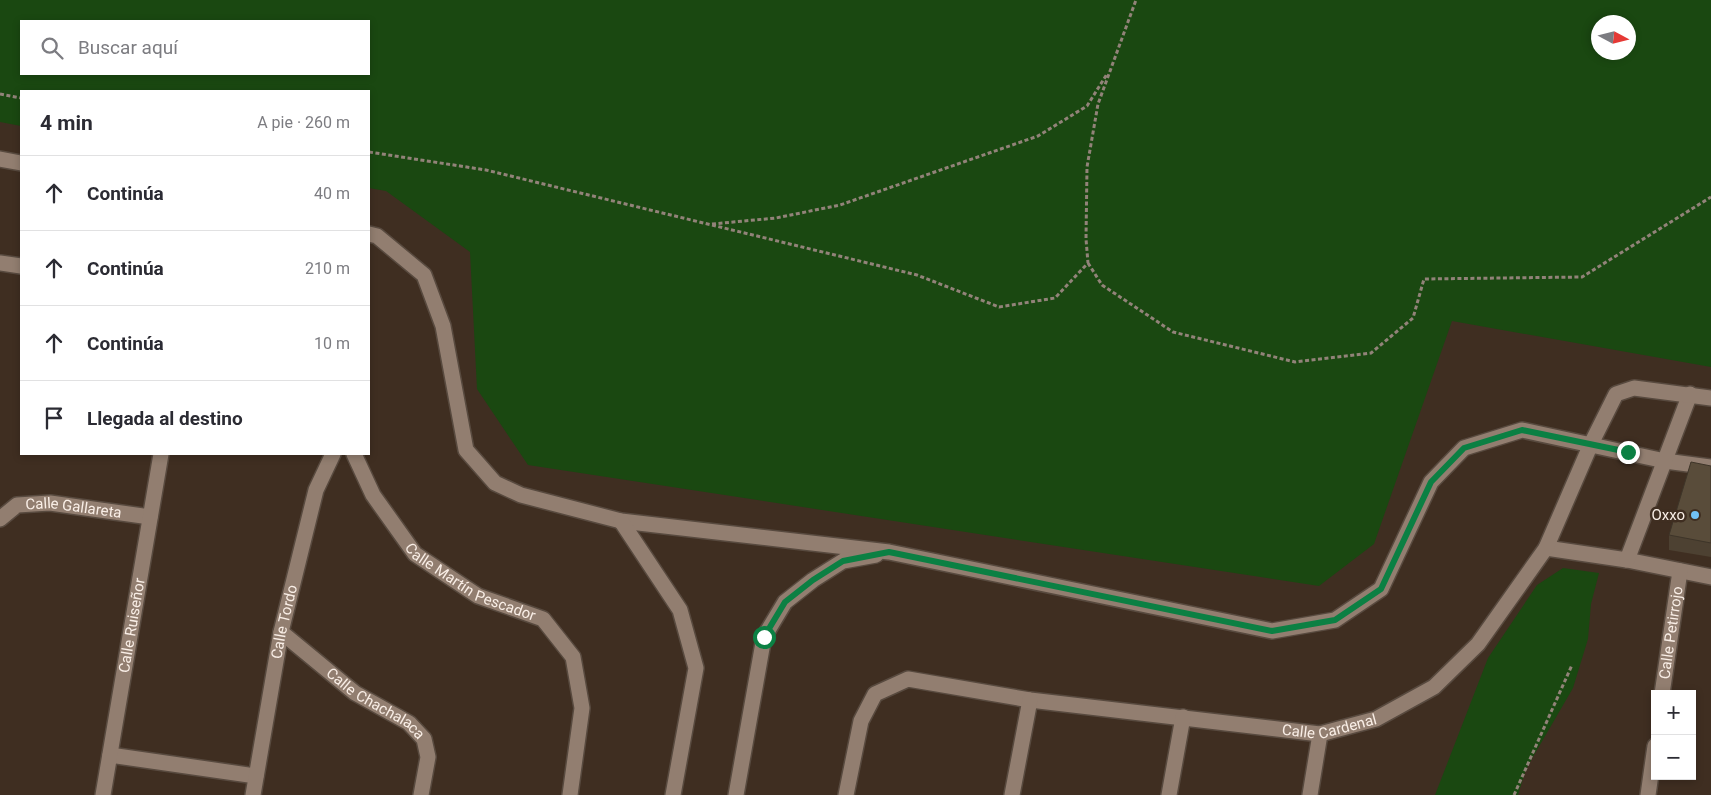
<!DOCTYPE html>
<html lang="es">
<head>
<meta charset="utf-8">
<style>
  body { margin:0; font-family:Roboto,sans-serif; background:#f2f2f3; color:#2b2b33 }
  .controls { position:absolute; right:15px; bottom:15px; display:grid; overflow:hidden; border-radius:0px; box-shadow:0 2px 8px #0003 }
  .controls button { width:45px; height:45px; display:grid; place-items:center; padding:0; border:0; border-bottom:1px solid #e1e1e2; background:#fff; color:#2b2b33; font:25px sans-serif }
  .compass { position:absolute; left:1591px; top:15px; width:45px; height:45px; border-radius:50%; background:#fff; box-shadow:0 2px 8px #0003; rotate:97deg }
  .stop { position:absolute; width:15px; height:15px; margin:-11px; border:4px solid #0b8043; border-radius:50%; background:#fff }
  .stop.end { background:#0b8043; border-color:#fff; box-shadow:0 1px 5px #0008 }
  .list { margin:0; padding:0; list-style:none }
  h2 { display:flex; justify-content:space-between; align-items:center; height:65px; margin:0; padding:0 20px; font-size:21px }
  h2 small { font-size:16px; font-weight:400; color:#7c7c81 }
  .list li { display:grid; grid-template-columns:32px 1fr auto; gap:15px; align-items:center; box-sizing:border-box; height:75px; padding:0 20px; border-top:1px solid #e1e1e2 }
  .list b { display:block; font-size:19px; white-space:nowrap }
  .list em { font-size:16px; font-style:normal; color:#7c7c81 }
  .icon { flex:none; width:28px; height:28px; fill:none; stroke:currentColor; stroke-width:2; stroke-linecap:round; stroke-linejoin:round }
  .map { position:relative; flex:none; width:1711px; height:795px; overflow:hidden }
  .search { position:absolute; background:#fff; box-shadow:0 2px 8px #0003; left:20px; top:20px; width:350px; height:55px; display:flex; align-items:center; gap:12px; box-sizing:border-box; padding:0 18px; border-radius:0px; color:#7c7c81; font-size:19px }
  .panel { position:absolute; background:#fff; box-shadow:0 2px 8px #0003; left:20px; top:90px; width:350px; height:365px; border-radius:0px }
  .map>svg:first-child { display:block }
  .green { fill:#1a4811; fill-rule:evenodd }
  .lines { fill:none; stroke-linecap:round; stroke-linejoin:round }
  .street-casing { stroke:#584a3f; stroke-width:18 }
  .path { stroke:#928379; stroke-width:3; stroke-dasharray:4 2.5; stroke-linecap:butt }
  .street { stroke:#927e70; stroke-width:15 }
  .wall { fill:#4d4132 }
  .building { fill:#594c3a; stroke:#3e3529 }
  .route { stroke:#0b8043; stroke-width:6 }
  .poi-dot { fill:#71c1f5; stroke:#3f2e21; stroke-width:2 }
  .labels { text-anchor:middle; stroke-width:5; stroke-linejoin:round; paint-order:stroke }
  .street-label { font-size:15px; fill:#f9eee6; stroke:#3f2e21 }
  .poi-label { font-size:15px; fill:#f9eee6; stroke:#3f2e21; text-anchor:end }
</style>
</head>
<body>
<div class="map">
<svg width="1711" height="795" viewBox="0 0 1711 795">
  <rect width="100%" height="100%" fill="#3f2e21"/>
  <path class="green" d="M0 0H1711V367L1452 321 1374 544 1319 586 528 465 477 389 470 252 386 191 369 188V91H21V126L0 122ZM21 21H369V74H21ZM1598 22H1628V52H1598Z
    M1563 568 1599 573 1591 604 1588 639 1573 688 1526 769 1518 795H1435L1488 658 1537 585Z"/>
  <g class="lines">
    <defs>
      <g id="street">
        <path d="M0 159 21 163"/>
        <path d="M369 234 377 236 424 275 443 326 466 450 495 483 521 495 621 521 889 552 1272 631 1335 620 1381 589 1431 482 1464 448 1522 430 1665 461 1711 467"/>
        <path d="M0 263 21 266"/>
        <path id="s1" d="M354 454 373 495 415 554 478 596 543 619 573 657 582 708 570 795"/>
        <path id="s2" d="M0 519 17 505 50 503 150 517"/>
        <path d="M621 521 680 610 696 668 673 795"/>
        <path d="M1546 548 1627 560 1711 577"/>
        <path d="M1627 560 1690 394"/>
        <path id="s3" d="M281 632 355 693 409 723 424 739 428 757 421 795"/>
        <path id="s4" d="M1662 694 1680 571"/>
        <path d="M110 755 256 776"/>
        <path id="s5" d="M103 795 161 454"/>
        <path id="s6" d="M253 795 281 632 316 490 333 454"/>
        <path d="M736 795 764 637 785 602 813 580 843 561 876 555"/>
        <path id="s7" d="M846 795 861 721 875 694 908 679 1030 700 1320 734 1376 719 1434 687 1478 644 1546 548 1591 444 1616 394 1634 388 1711 398"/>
        <path d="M1012 795 1030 700"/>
        <path d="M1169 795 1183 717"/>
        <path d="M1310 795 1320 734"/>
        <path d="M1648 795 1655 746"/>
      </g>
    </defs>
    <use href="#street" class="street-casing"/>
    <path class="path" d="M0 94 21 98
      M369 152 486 170 917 275 999 307 1055 298 1088 263 1086 239 1087 167 1098 104 1136 0
      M712 224 776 218 840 205 1038 136 1087 106 1107 74
      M1088 263 1102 285 1173 332 1295 362 1371 353 1413 318 1424 279 1582 277 1711 197
      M1514 795 1572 665"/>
    <use href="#street" class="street"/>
  </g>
  <path class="wall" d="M1711 466V557L1669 550V535Z"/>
  <path class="building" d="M1691 462 1711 466V543L1669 535Z"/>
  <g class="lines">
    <path class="route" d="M764 637 785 602 813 580 843 561 889 552 1272 631 1335 620 1381 589 1431 482 1464 448 1522 430 1628 452"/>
  </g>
  <circle class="poi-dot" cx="1695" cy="515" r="5"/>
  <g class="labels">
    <g class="street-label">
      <text dy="5" stroke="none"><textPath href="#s2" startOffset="79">Calle Gallareta</textPath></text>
      <text dy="5" stroke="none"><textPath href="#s1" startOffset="180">Calle Martín Pescador</textPath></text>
      <text dy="5" stroke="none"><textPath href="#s6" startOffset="176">Calle Tordo</textPath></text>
      <text dy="5" stroke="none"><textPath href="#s5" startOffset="172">Calle Ruiseñor</textPath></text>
      <text dy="5" stroke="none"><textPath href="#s4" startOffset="62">Calle Petirrojo</textPath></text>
      <text dy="5" stroke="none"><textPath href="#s3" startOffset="119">Calle Chachalaca</textPath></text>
      <text dy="5" stroke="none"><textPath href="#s7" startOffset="568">Calle Cardenal</textPath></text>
    </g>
    <g class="poi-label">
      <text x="1685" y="520">Oxxo</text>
    </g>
  </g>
</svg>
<div class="controls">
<button>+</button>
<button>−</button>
</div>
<svg class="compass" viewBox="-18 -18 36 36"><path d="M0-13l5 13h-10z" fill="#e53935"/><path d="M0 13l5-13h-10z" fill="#7c7c81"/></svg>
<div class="stop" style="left:764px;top:637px"></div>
<div class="stop end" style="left:1628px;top:452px"></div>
<div class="search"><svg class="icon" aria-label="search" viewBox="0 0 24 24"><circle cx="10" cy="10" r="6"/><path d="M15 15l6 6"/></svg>Buscar aquí</div>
<section class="panel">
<h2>4 min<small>A pie · 260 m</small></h2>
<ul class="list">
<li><svg class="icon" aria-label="ahead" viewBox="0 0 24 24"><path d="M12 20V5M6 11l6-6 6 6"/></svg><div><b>Continúa</b></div><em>40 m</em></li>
<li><svg class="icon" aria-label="ahead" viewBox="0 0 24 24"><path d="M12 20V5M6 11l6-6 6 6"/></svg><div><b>Continúa</b></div><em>210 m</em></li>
<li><svg class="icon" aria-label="ahead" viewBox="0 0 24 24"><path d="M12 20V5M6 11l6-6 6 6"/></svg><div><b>Continúa</b></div><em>10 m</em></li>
<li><svg class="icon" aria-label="arrive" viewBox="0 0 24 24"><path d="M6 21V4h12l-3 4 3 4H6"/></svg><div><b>Llegada al destino</b></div></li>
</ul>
</section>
</div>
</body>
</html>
